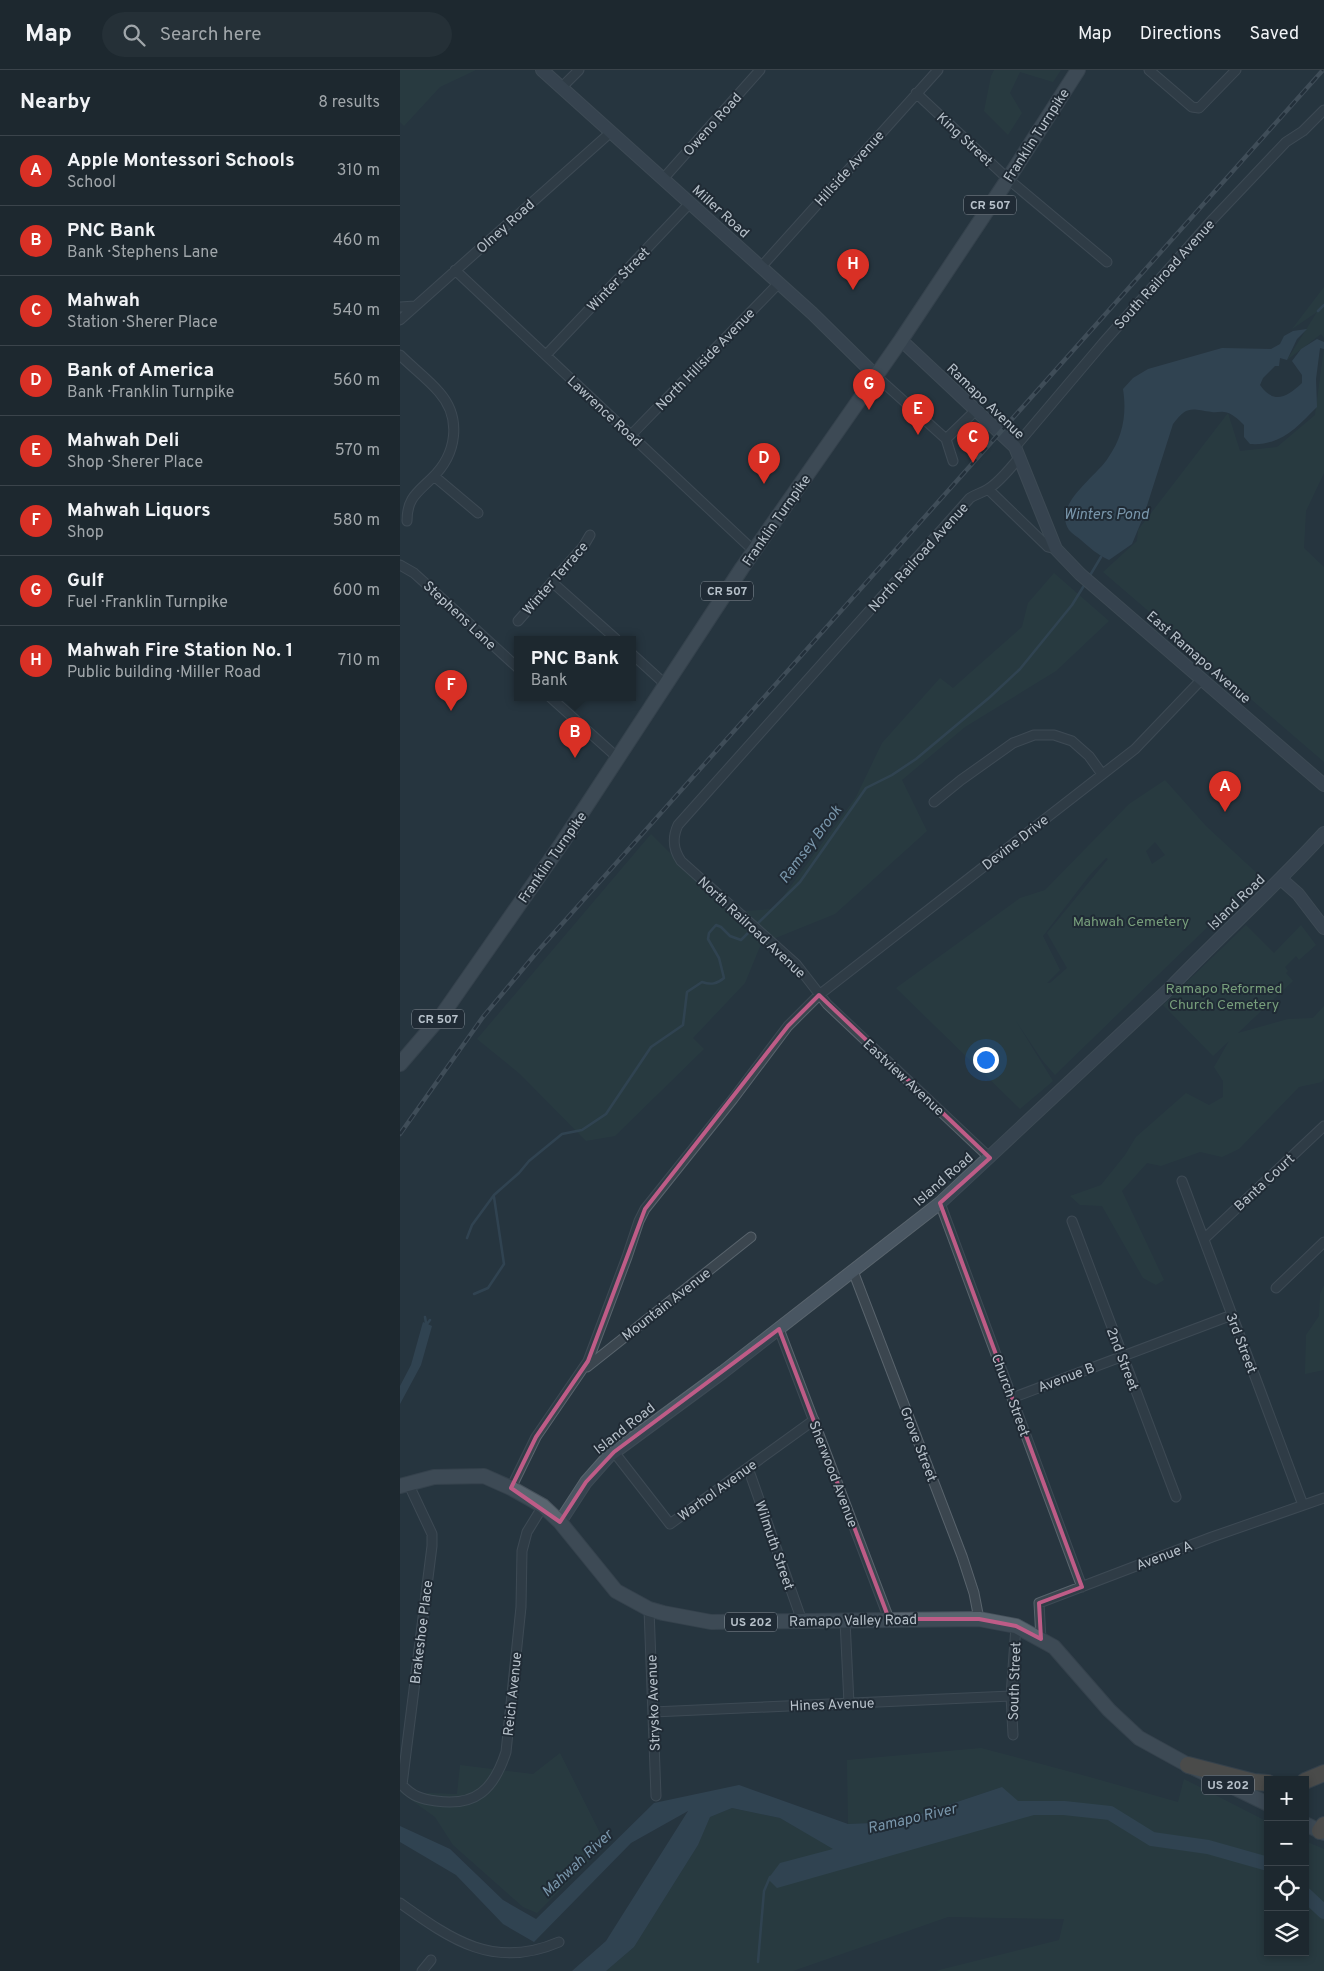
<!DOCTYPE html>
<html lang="en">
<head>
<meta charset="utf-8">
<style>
  body { margin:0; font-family:Overpass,sans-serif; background:#253037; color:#f1f3f6 }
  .controls { position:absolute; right:15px; bottom:15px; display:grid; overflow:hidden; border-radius:0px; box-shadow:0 2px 8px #0003 }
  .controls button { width:45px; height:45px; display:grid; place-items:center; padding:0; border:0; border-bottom:1px solid #3b444b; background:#1d282f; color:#f1f3f6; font:25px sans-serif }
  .you { position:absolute; left:585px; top:989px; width:18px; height:18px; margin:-12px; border:4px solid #fff; border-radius:50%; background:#1a73e8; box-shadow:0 0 0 8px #1a73e833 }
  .badge { display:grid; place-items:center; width:32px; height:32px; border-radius:50%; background:#d93025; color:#fff; font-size:16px; font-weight:700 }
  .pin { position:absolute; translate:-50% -41px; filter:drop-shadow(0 1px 2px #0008) }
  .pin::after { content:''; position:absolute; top:26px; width:18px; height:15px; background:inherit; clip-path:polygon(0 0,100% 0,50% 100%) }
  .popup { position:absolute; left:114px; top:566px; width:122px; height:65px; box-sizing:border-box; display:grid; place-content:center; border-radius:0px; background:#1d282f; filter:drop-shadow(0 1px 4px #0005); font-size:16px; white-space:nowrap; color:#a0a6aa }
  .popup b { font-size:19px; color:#f1f3f6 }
  .popup::after { content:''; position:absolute; left:50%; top:100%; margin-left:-10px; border:10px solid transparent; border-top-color:#1d282f }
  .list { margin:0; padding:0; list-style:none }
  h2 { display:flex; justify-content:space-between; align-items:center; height:65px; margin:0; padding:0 20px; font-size:21px }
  h2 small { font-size:16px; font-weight:400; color:#a0a6aa }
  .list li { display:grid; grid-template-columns:32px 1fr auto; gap:15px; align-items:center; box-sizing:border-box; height:70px; padding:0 20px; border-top:1px solid #3b444b }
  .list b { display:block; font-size:19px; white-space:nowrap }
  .list p { margin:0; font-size:16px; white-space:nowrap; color:#a0a6aa }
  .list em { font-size:16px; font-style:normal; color:#a0a6aa }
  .icon { flex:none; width:28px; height:28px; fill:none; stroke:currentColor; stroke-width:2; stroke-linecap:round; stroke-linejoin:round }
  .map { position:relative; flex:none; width:924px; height:1901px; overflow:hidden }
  header { display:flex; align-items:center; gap:30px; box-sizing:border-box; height:70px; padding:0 25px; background:#1d282f; border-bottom:1px solid #3b444b }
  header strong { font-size:24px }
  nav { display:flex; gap:28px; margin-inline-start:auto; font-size:18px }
  .search { width:350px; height:45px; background:#253037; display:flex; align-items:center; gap:12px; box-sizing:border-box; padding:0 18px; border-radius:28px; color:#a0a6aa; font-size:19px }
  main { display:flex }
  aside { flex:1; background:#1d282f }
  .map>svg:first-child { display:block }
  .green { fill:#2a4241; fill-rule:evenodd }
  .water { fill:#3d5567 }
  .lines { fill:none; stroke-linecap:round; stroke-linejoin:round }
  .stream { stroke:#3d5567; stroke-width:2.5 }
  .river { stroke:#3d5567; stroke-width:14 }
  .street-casing { stroke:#59646d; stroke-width:11 }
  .secondary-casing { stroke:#59646d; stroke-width:14 }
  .primary-casing { stroke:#47525c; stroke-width:16 }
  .highway-casing { stroke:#46515a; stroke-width:18 }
  .street { stroke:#3b464f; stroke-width:9 }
  .secondary { stroke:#495662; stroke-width:12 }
  .primary { stroke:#59656f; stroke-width:14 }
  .highway { stroke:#756658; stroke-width:16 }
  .rail-casing { stroke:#5d6b76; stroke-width:4.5 }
  .rail { stroke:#202b35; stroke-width:2.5; stroke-dasharray:8; stroke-linecap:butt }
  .marked { fill:none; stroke:#be5c87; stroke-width:4; stroke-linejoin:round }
  .labels { text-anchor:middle; stroke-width:4; stroke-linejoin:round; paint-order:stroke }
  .shield { fill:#202b35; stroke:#8a949d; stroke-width:1 }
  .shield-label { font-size:12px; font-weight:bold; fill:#b7c1ca }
  .street-label { font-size:14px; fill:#b7c1ca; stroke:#202b35 }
  .park-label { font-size:14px; fill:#779e7b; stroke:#202b35 }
  .water-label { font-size:15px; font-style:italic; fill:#7996ab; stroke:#202b35 }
</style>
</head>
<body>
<header>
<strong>Map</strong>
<div class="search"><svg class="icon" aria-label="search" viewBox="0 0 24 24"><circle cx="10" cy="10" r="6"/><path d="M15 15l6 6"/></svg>Search here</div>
<nav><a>Map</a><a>Directions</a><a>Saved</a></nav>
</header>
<main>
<aside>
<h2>Nearby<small>8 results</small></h2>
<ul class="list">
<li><span class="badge">A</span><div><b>Apple Montessori Schools</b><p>School</p></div><em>310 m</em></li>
<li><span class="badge">B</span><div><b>PNC Bank</b><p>Bank · Stephens Lane</p></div><em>460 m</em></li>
<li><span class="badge">C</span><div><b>Mahwah</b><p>Station · Sherer Place</p></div><em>540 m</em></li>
<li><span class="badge">D</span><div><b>Bank of America</b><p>Bank · Franklin Turnpike</p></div><em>560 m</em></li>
<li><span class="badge">E</span><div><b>Mahwah Deli</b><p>Shop · Sherer Place</p></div><em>570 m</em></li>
<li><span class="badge">F</span><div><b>Mahwah Liquors</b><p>Shop</p></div><em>580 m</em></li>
<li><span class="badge">G</span><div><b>Gulf</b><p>Fuel · Franklin Turnpike</p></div><em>600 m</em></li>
<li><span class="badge">H</span><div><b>Mahwah Fire Station No. 1</b><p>Public building · Miller Road</p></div><em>710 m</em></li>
</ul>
</aside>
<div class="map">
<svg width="924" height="1901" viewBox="0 0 924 1901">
  <rect width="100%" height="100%" fill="#27353f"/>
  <path class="green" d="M0 0H76L40 17 4 56 0 52Z
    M594 0H661L653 12 620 2 610 23 622 43 608 65 584 41 591 6Z
    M924 217V268L921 264 887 290 917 242 892 259Z
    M924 278V403L906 441 904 478 924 497V692L703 502 737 471 738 460 828 343 840 381 877 377 915 345Z
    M654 503 709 551 656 601 565 657 502 710 527 761 435 844 361 874 345 913 293 968 304 979 215 1066 186 1071 120 1004 77 969 251 764 329 842 374 839 456 727 482 673 540 608 553 618 622 557 628 533Z
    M765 710 806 756 860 806 655 1005 642 990 616 951 653 1011 620 1039 496 918 620 828 645 820 729 734ZM755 772 765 785 752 794 746 781ZM706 788 708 789 647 863 667 898 650 913H647L660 900 643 866 689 806Z
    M846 855 874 883 901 855 916 875 899 890 896 886 885 897 888 901 886 903 893 911 838 963 888 949 913 948 924 936V1008L922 1012 899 1017 839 1079 822 1087 800 1082 761 1096 747 1093 722 1121 764 1210 756 1215 743 1208 702 1136 680 1135 670 1126 701 1115 725 1085 736 1067 786 1023 809 1035 823 1027V1011L814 997 829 971 813 986 763 935Z
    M924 1215V1300L905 1304 906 1265 919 1246 920 1224Z
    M581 1678 686 1706 778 1732 784 1709 868 1752V1882H905V1771L924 1779V1901H535L659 1870 664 1849 548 1847 393 1901H206L234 1877 298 1775 310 1747 332 1738 380 1748 434 1779 368 1809 602 1717 497 1752 448 1754 447 1690Z
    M160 1683 203 1769 189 1791 137 1843 123 1837 53 1775 35 1747 0 1722 57 1724 60 1695 133 1704Z"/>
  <path class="water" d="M907 259 897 269 887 290 880 288 879 296H875L863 308 860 315C874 335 887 327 902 313V305L892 291 901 279 917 269 924 272V279L920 278 916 309 917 337C896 358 881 376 850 374L844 367V355C838 349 832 343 824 342 820 341 816 343 812 342 791 339 787 335 773 354L744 445 732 474 709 490C698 485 690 478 681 470 678 467 672 464 669 460 652 435 696 407 708 388 723 367 727 344 723 319L733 308 748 299 822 278 871 279 880 274 884 266 893 261Z
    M23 1252 32 1256 21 1295 0 1334V1316L11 1295Z
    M339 1715 448 1754 497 1752 602 1717 634 1745 377 1818 368 1809 380 1793 433 1779 380 1748 332 1738 310 1747 298 1775 234 1877 206 1901H172L206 1871 288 1741 231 1773 134 1872 103 1854 56 1805 0 1772V1756L50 1779 103 1830 136 1849 254 1733Z"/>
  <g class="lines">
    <path class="stream" d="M918 241 924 235
      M689 507 701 487
      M356 855 400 812 466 718 492 705 516 689 590 627 620 599 672 535 685 514
      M67 1168 72 1155 94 1125 119 1103 129 1091 162 1064 182 1060 206 1044 251 977 283 955 287 922 302 912C311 915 317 914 324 908L319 888 308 869 309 863 316 855 321 857 330 866 341 870 352 859
      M74 1224 88 1218 104 1194 94 1127
      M25 1247 26 1253
      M27 1254 30 1250
      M358 1892 364 1821 370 1807"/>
    <path class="river" d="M607 1740 614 1738H664L710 1743 752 1769 808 1777 868 1794
      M905 1824 924 1842"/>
    <defs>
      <path id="street" d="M749 0 792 37 799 38 836 0
        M162 17 179 0
        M516 23 608 109 707 192
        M263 109 360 0
        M361 197 538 0
        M55 200 354 481
        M0 237 15 236
        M0 250 211 62
        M0 285C13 298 28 309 39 322 62 348 57 384 32 408 17 423 7 428 7 451
        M146 285 290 133
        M476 306 546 369 553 391
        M231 365 379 213
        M546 369 576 340
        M615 377 703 273 813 149 886 72 903 61 924 40
        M34 406 78 443
        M588 419 648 477 656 479
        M0 495 14 503 25 513 118 598
        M152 512 216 569
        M118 551 183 477 190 465
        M232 584 266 615
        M150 627 219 689
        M534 732 561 710 613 673 634 665H654L672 671 689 686 702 704
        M590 1088 427 934 396 894 281 791C273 779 272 768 278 755L570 428C576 424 582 423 588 419 600 412 610 398 620 387
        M782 1111 903 1435
        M540 1133 682 1517
        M672 1151 776 1427
        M804 1169 924 1056
        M453 1201 562 1486 574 1523 579 1549
        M876 1218 924 1172
        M379 1259 489 1549
        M187 1297 351 1167
        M612 1328 832 1245
        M214 1382 270 1454 414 1350
        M348 1398 402 1551
        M8 1413 32 1464V1476L2 1715C12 1726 21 1729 36 1731 76 1737 94 1719 106 1682L121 1537 122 1481 127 1462 143 1436
        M111 1418 136 1367 188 1291 227 1187 239 1151 245 1139 333 1029 388 956 419 925 735 679 802 609
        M249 1539 256 1726
        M445 1550 449 1634
        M641 1569 639 1533 812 1467 924 1428
        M253 1642 611 1626
        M613 1665 611 1626 616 1556
        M0 1833C52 1870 94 1900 159 1872
        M22 1901 31 1890"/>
      <path id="secondary" d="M142 0 412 243 476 306
        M501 270 615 377 656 479 680 504 924 715
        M881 809 898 824 924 858
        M160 1452 186 1412 209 1386 323 1302 540 1133 770 918C821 865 875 817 924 763"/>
      <path id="primary" d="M0 994 42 945 162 773 342 498 501 270 608 109 678 0
        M0 1416 34 1407 84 1406 111 1418 143 1436 160 1452 216 1521 249 1539 263 1543 311 1552 579 1549 616 1556 654 1577 709 1640 739 1668 788 1695 868 1734
        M905 1754 924 1763"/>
      <path id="highway" d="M788 1695 854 1712 868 1713
        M905 1711 924 1703
        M920 1761 924 1755"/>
    </defs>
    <use href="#street" class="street-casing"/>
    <use href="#secondary" class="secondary-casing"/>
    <use href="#primary" class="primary-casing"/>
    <use href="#highway" class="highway-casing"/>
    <use href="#street" class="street"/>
    <use href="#secondary" class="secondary"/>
    <use href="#primary" class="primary"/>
    <use href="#highway" class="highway"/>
    <defs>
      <path id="rail" d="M0 1064 83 947 137 882 923 0"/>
    </defs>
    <use href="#rail" class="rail-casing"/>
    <use href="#rail" class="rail"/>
  </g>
  <path d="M0 0H924V1901H0ZM419 925 590 1088 540 1133 682 1517 639 1533 641 1569 616 1556 579 1549H489L379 1259 214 1382 186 1412 160 1452 111 1418 136 1367 188 1291 245 1139 388 956Z" fill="#27353f" fill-opacity=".55" fill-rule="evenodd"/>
  <path class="marked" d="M419 925 590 1088 540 1133 682 1517 639 1533 641 1569 616 1556 579 1549H489L379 1259 214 1382 186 1412 160 1452 111 1418 136 1367 188 1291 245 1139 388 956Z"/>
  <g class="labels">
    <g class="shield">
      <rect x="564" y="125.5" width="52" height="19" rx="4"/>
      <rect x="301" y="511.5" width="52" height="19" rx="4"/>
      <rect x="12" y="939.5" width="52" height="19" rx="4"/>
      <rect x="325" y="1542.5" width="52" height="19" rx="4"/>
      <rect x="802" y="1705.5" width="52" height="19" rx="4"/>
    </g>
    <g class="shield-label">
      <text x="590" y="139">CR 507</text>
      <text x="327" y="525">CR 507</text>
      <text x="38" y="953">CR 507</text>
      <text x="351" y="1556">US 202</text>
      <text x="828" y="1719">US 202</text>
    </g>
    <g class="street-label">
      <text transform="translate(312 54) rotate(-48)" y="5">Oweno Road</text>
      <text transform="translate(636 65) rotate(-57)" y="5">Franklin Turnpike</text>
      <text transform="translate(565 69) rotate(43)" y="5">King Street</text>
      <text transform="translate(449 98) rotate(-48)" y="5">Hillside Avenue</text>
      <text transform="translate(321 141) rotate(42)" y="5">Miller Road</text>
      <text transform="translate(105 156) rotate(-42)" y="5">Olney Road</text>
      <text transform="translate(764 204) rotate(-48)" y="5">South Railroad Avenue</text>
      <text transform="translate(218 209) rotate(-46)" y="5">Winter Street</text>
      <text transform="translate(305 289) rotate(-46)" y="5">North Hillside Avenue</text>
      <text transform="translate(586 331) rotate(44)" y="5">Ramapo Avenue</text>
      <text transform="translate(205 341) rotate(43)" y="5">Lawrence Road</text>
      <text transform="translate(376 450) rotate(-55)" y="5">Franklin Turnpike</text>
      <text transform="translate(518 487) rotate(-48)" y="5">North Railroad Avenue</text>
      <text transform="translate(155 508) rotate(-49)" y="5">Winter Terrace</text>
      <text transform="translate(60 545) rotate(43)" y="5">Stephens Lane</text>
      <text transform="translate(799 587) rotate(41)" y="5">East Ramapo Avenue</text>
      <text transform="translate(615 772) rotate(-38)" y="5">Devine Drive</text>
      <text transform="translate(152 787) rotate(-55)" y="5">Franklin Turnpike</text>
      <text transform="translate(836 832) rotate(-44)" y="5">Island Road</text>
      <text transform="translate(352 857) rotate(43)" y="5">North Railroad Avenue</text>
      <text transform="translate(504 1007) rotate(43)" y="5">Eastview Avenue</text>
      <text transform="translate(543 1109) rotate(-41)" y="5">Island Road</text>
      <text transform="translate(864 1112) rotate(-43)" y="5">Banta Court</text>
      <text transform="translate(266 1234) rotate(-38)" y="5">Mountain Avenue</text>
      <text transform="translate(842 1273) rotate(69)" y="5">3rd Street</text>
      <text transform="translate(723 1289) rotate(69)" y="5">2nd Street</text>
      <text transform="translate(666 1307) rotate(-21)" y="5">Avenue B</text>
      <text transform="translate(611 1325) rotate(70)" y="5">Church Street</text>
      <text transform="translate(224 1358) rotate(-38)" y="5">Island Road</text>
      <text transform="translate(519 1374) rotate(69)" y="5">Grove Street</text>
      <text transform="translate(434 1404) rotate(69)" y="5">Sherwood Avenue</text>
      <text transform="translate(317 1420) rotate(-36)" y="5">Warhol Avenue</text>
      <text transform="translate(375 1475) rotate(71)" y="5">Wilmuth Street</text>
      <text transform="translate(764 1485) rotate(-21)" y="5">Avenue A</text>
      <text transform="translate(453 1550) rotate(-1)" y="5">Ramapo Valley Road</text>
      <text transform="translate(21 1562) rotate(-83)" y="5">Brakeshoe Place</text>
      <text transform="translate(614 1611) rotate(-88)" y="5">South Street</text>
      <text transform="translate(112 1624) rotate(-84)" y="5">Reich Avenue</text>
      <text transform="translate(253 1633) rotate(-92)" y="5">Strysko Avenue</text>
      <text transform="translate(432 1634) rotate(-2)" y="5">Hines Avenue</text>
    </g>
    <g class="park-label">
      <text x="731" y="856">Mahwah Cemetery</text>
      <text x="824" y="923">Ramapo Reformed<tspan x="824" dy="16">Church Cemetery</tspan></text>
    </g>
    <g class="water-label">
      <text x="706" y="449">Winters Pond</text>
      <text transform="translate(410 774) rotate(-53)" y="5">Ramsey Brook</text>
      <text transform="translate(512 1748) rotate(-13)" y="5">Ramapo River</text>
      <text transform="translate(177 1793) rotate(-43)" y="5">Mahwah River</text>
    </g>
  </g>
</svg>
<div class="controls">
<button>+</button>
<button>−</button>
<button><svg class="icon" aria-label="locate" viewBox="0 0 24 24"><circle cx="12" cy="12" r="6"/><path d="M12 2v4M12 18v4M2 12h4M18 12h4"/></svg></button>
<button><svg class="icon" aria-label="layers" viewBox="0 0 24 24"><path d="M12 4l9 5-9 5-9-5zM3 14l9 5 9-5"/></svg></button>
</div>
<div class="you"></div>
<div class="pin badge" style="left:825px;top:742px">A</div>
<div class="pin badge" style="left:175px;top:688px">B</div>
<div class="popup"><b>PNC Bank</b>Bank</div>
<div class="pin badge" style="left:573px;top:393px">C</div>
<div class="pin badge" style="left:364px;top:414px">D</div>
<div class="pin badge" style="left:518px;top:365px">E</div>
<div class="pin badge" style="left:51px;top:641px">F</div>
<div class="pin badge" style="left:469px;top:340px">G</div>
<div class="pin badge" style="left:453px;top:220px">H</div>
</div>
</main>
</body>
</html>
